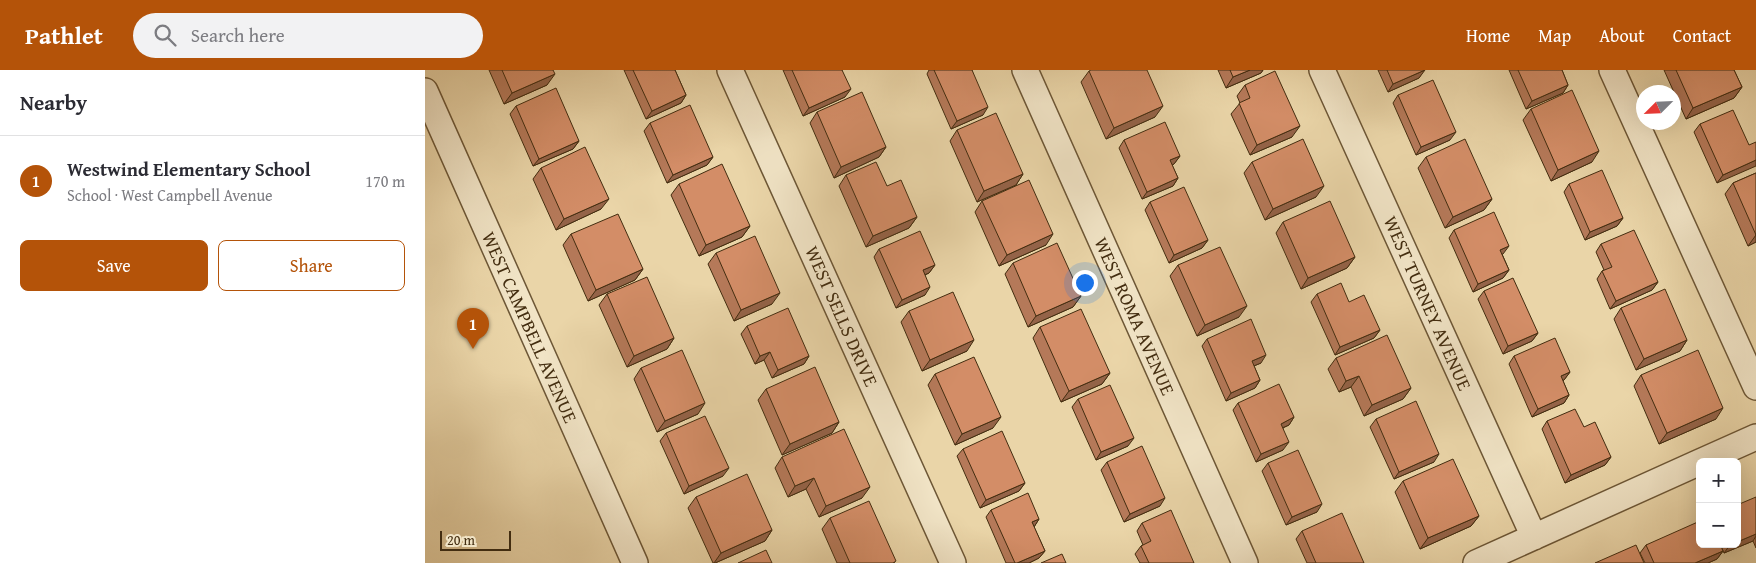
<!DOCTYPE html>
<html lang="en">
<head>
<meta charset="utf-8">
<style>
  body { margin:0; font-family:"Gentium Book Plus",serif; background:#f2f2f3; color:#2b2b33 }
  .controls { position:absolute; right:15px; bottom:15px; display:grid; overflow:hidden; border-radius:8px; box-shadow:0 5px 20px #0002 }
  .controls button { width:45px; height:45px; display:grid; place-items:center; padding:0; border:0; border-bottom:1px solid #e1e1e2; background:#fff; color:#2b2b33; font:25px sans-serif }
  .compass { position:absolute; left:1211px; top:15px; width:45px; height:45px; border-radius:50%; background:#fff; box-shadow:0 5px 20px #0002; rotate:246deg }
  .scale { position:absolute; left:15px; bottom:12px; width:71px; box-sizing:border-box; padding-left:5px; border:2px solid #432d10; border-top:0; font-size:14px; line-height:18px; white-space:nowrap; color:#432d10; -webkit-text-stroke:4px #f1e4c6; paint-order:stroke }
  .you { position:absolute; left:659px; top:212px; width:18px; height:18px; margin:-12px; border:4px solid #fff; border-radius:50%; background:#1a73e8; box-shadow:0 0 0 8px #1a73e833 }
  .badge { display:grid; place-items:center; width:32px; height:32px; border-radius:50%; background:#b45309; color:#fff; font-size:16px; font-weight:700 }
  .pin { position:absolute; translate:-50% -41px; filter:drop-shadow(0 1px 2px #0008) }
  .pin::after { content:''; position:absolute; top:26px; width:18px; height:15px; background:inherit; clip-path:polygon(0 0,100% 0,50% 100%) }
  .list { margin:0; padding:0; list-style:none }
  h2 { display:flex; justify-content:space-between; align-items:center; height:65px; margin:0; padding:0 20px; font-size:21px }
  h2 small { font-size:16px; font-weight:400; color:#7c7c81 }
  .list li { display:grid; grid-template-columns:32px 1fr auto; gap:15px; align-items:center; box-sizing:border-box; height:90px; padding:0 20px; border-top:1px solid #e1e1e2 }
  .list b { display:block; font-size:19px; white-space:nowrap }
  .list p { margin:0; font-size:16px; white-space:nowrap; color:#7c7c81 }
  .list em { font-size:16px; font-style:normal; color:#7c7c81 }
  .actions { display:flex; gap:10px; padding:15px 20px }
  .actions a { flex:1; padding:11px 0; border:1px solid #b45309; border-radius:8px; text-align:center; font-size:18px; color:#b45309 }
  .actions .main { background:#b45309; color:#fff }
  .icon { flex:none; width:28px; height:28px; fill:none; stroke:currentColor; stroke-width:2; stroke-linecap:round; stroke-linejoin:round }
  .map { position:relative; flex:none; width:1331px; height:493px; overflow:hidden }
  header { display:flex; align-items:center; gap:30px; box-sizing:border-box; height:70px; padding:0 25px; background:#b45309; color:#fff }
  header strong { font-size:24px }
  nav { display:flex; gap:28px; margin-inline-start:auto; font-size:18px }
  .search { width:350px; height:45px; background:#f2f2f3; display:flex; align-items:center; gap:12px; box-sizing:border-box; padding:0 18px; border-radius:28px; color:#7c7c81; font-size:19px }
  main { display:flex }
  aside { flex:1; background:#fff }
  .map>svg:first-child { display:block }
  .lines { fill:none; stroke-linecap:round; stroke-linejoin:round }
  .street-casing { stroke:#6d5736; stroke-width:28 }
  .street { stroke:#f1e4c6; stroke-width:25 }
  .wall { fill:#b57959; stroke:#432d10 }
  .shaded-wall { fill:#946348; stroke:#432d10 }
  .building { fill:#d38d67; stroke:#432d10 }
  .labels { text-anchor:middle; stroke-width:4; stroke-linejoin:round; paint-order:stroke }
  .street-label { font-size:19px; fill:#432d10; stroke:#f1e4c6 }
</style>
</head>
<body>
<header>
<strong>Pathlet</strong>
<div class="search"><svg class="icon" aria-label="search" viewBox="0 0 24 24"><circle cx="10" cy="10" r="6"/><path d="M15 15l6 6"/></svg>Search here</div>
<nav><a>Home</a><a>Map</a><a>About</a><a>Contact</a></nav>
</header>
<main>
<aside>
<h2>Nearby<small></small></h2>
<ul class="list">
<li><span class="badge">1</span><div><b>Westwind Elementary School</b><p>School · West Campbell Avenue</p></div><em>170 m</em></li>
</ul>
<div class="actions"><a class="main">Save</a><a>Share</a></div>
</aside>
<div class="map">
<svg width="1331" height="493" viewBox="0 0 1331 493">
  <rect width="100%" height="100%" fill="#ead5a8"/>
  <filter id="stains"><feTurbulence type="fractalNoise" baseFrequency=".004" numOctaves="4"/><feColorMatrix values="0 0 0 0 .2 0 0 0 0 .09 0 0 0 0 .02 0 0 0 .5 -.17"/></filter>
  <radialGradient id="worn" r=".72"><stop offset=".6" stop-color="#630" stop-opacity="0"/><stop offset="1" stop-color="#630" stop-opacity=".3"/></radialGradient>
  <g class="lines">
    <defs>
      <path id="street" d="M305 0 528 493
        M600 0 820 493
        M897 0 1109 467
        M1187 0 1331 317
        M0 21 210 493
        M1275 392 1331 367
        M1051 493 1275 392"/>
    </defs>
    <use href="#street" class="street-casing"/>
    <use href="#street" class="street"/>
  </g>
  <path class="wall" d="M64 0H128L122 15 79 34Z
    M199 0H250L261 25 256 33 221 49Z
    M358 0H417L420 27 378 46Z
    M504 0H547L558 45 526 59 502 4Z
    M793 0H838L836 3 801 18Z
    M953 0H999L994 8 963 22Z
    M1084 0H1137L1143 15 1138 23 1101 39Z
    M1239 0H1309L1317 17 1309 28 1261 49Z
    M664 1 730 47 681 69 656 12Z
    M820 15 867 67 825 85 806 44 815 33 812 26Z
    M973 25 1025 70 991 85 968 33Z
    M91 36 154 71 148 79 108 96 85 44Z
    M1106 39 1167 92 1126 111 1098 50Z
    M392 42 461 77 454 87 409 108 385 53Z
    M225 53 288 87 282 95 242 113 219 61Z
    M1275 54 1324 75 1292 113 1269 62Z
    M532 60 598 104 591 115 552 132 525 71Z
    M699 70 755 86 749 94 747 95 753 108 748 116 717 129 694 78Z
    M1001 87 1067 129 1059 140 1020 158 993 98Z
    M827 92 891 127 840 150 819 103Z
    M116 98 176 139 131 160 108 109Z
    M1331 103V172L1323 176 1300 124 1308 113Z
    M421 105 462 116 492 147 484 158 441 177 414 116Z
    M254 114 325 156 317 167 274 186 246 125Z
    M1144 114 1198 148 1192 156 1160 170 1139 122Z
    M557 131 621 175 574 196 550 142Z
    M725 132 783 170 777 178 744 193 720 140Z
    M858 152 930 187 922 198 876 219 851 163Z
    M1029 160 1078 184H1077L1084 200 1078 208 1048 222 1024 168Z
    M146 164 218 199 210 210 163 231 138 175Z
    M1176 174 1233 212 1227 220 1185 239 1172 209 1177 201 1179 200 1171 182Z
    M454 179 510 195 504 203 500 205V225L471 238 449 187Z
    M291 183 347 234 309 251 283 194Z
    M588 193 656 226 648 237 603 257 580 204Z
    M753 195 814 247 772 266 745 206Z
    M1059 221 1113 263 1107 271 1078 284 1053 229Z
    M182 224 249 268 242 279 202 297 174 235Z
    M892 224 955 260 949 268 910 285 886 232Z
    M1196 238 1262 270 1255 281 1211 300 1189 249Z
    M484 241 542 281 497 301 476 252Z
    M322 256 384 286 379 294 347 308 339 290 330 294 316 264Z
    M615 257 685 303 677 314 636 332 608 268Z
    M782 269 836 293 829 296 835 310 830 318 801 331 777 276Z
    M1089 286 1145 302 1139 310 1138 311 1144 325 1139 333 1107 347 1084 294Z
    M911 288 986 318 978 329 939 346 926 317 914 322 903 299Z
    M216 298 273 344 232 362 209 309Z
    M510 304 568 358 530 375 503 315Z
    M1216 305 1291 349 1234 374 1209 316Z
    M341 319 414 352 407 363 357 385 333 330Z
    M653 329 703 376 671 390 647 337Z
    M813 333 869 347 864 355 858 358V380L831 392 808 340Z
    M951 349 1009 392 969 409 945 357Z
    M1122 351 1159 357 1186 387 1180 395 1140 413 1117 359Z
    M241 363 298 406 259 424 235 371Z
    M538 379 600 413 594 421 555 438 532 386Z
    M357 387 437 428 394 447 381 419 363 427 350 398Z
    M682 392 735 436 699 452 676 400Z
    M843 393 892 442 861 455 837 401Z
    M978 411 1054 446 1046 456 995 479 970 422Z
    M271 427 347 460 340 471 290 493H288L263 438Z
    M1331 427V478L1328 471 1299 483 1295 474H1312Z
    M566 440 614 449 609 457 620 481 614 488 604 493H581L561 447Z
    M405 448 470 493H412L397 459Z
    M717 453 769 493H715L710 484 716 476 718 475 712 461Z
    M877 461 939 493H882L871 469Z
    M1221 475 1298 481 1292 489 1283 493H1220L1215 483Z"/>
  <path class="shaded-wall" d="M825 0H838L836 3 801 18 808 7Z
    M1000 0 994 8 963 22 968 14Z
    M130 4 122 15 79 34 87 23Z
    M1143 15 1138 23 1101 39 1107 31Z
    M1317 17 1309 28 1261 49 1268 38Z
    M426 19 420 27 378 46 384 38Z
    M261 25 256 33 221 49 227 41Z
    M738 36 730 47 681 69 689 58Z
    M563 37 558 45 526 59 532 51Z
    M875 56 867 67 825 85 832 75Z
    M1031 62 1025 70 991 85 996 77Z
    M154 71 148 79 108 96 114 89Z
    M461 77 454 87 409 108 416 97Z
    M1174 81 1167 92 1126 111 1133 100Z
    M755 86 749 94 740 98 745 90Z
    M288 87 282 95 242 113 248 105Z
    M1331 90V96L1292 113 1298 105Z
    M598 104 591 115 552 132 559 121Z
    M753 108 748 116 717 129 722 122Z
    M899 116 891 127 840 150 848 139Z
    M184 129 176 139 131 160 139 149Z
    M1067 129 1059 140 1020 158 1028 147Z
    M492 147 484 158 441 177 448 166Z
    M1198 148 1192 156 1160 170 1165 162Z
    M325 156 317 167 274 186 281 175Z
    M628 164 621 175 574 196 582 185Z
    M1331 165V172L1323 176Z
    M783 170 777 178 744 193 749 185Z
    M1084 176 1078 184 1069 188 1075 180Z
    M930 187 922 198 876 219 883 208Z
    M510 195 504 203 492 208 498 200Z
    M218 199 210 210 163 231 171 220Z
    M1084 200 1078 208 1048 222 1053 214Z
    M1233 212 1227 220 1185 239 1191 231Z
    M505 217 500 225 471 238 477 230Z
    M355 223 347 234 309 251 316 240Z
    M656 226 648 237 603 257 611 246Z
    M822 236 814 247 772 266 780 255Z
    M955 260 949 268 910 285 915 277Z
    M1113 263 1107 271 1078 284 1083 276Z
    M249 268 242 279 202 297 209 286Z
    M549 270 542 281 497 301 505 290Z
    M1262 270 1255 281 1211 300 1219 289Z
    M345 282 339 290 330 294 335 286Z
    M841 285 836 293 821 299 827 291Z
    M384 286 379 294 347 308 353 300Z
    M1145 302 1139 310 1130 314 1136 306Z
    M685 303 677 314 636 332 644 321Z
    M934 306 926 317 914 322 921 311Z
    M835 310 830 318 801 331 806 323Z
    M986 318 978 329 939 346 947 335Z
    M1144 325 1139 333 1107 347 1113 339Z
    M280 333 273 344 232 362 240 351Z
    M1298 338 1291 349 1234 374 1242 363Z
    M576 347 568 358 530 375 537 364Z
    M869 347 864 355 850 361 856 354Z
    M414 352 407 363 357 385 365 374Z
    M709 368 703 376 671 390 676 382Z
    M864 372 858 380 831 392 836 384Z
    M1014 384 1009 392 969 409 974 402Z
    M1186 387 1180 395 1140 413 1146 405Z
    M304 398 298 406 259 424 264 416Z
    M389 408 381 419 363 427 370 416Z
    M600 413 594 421 555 438 561 430Z
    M445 417 437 428 394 447 401 436Z
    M740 428 735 436 699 452 705 444Z
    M897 434 892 442 861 455 867 447Z
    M1054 446 1046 456 995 479 1003 468Z
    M614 449 609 457 607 452Z
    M347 460 340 471 290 493H289L296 483Z
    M1331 464V466L1328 471 1299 483 1305 475 1308 474H1312V472Z
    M620 481 614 488 604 493H592Z
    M1298 481 1292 489 1283 493H1270Z"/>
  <path class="building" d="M77 0H128L130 4 87 23Z
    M208 0H250L261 25 227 41Z
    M367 0H417L426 19 384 38Z
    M509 0H547L563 37 532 51Z
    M666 0H722L738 36 689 58 664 1Z
    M805 0H825L808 7Z
    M962 0H1000L968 14Z
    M1093 0H1137L1143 15 1107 31Z
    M1251 0H1309L1317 17 1268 38Z
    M850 1 875 56 832 75 814 33 825 28 820 15Z
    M1008 10 1031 62 996 77 973 25Z
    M131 18 154 71 114 89 91 36Z
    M1147 20 1174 81 1133 100 1106 39Z
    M437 22 461 77 416 97 392 42Z
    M265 35 288 87 248 105 225 53Z
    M1308 40 1324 75 1331 72V90L1298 105 1275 54Z
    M571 43 598 104 559 121 532 60Z
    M740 52 755 86 745 90 753 108 722 122 699 70Z
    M878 69 899 116 848 139 827 92Z
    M1040 69 1067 129 1028 147 1001 87Z
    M160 77 184 129 139 149 116 98Z
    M451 92 462 116 476 110 492 147 448 166 421 105Z
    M297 94 325 156 281 175 254 114Z
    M1177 100 1198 148 1165 162 1144 114Z
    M1331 103V165L1308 113Z
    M604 110 628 164 582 185 557 131Z
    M759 117 783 170 749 185 725 132Z
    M905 131 930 187 883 208 858 152Z
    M1069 142 1084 176 1075 180 1084 200 1053 214 1029 160Z
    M193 144 218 199 171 220 146 164Z
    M1209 160 1233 212 1191 231 1177 201 1187 197 1176 174Z
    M495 161 510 195 498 200 505 217 477 230 454 179Z
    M330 166 355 223 316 240 291 183Z
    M632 173 656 226 611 246 588 193Z
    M795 177 822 236 780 255 753 195Z
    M222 207 249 268 209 286 182 224Z
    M1088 208 1113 263 1083 276 1059 221Z
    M916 213 924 232 939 225 955 260 915 277 892 224Z
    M1240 219 1262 270 1219 289 1196 238Z
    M528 222 549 270 505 290 484 241Z
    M363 238 384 286 353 300 345 282 335 286 322 256Z
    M656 239 685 303 644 321 615 257Z
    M826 249 841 285 827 291 835 310 806 323 782 269Z
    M962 265 986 318 947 335 934 306 921 311 911 288Z
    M1130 268 1145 302 1136 306 1144 325 1113 339 1089 286Z
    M257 280 280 333 240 351 216 298Z
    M1273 280 1298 338 1242 363 1216 305Z
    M549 287 576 347 537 364 510 304Z
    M390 297 414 352 365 374 341 319Z
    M854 314 869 347 856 354 864 372 836 384 813 333Z
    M685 315 709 368 676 382 653 329Z
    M991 331 1014 384 974 402 951 349Z
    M1150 339 1159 357 1170 352 1186 387 1146 405 1122 351Z
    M280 346 304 398 264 416 241 363Z
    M419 359 445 417 401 436 389 408 370 416 357 387Z
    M577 361 600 413 561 430 538 379Z
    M717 376 740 428 705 444 682 392Z
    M873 380 897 434 867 447 843 393Z
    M1028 389 1054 446 1003 468 978 411Z
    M322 404 347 460 296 483 271 427Z
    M603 423 614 449 607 452 620 481 592 493H590L566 440Z
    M1331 427V464L1312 472V435Z
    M444 431 471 491 468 493H425L405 448Z
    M746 440 769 493H724L716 476 726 471 717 453Z
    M917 443 939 493H891L877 461Z
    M1275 451V474H1295L1298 481 1270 493H1229L1221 475Z
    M1211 475 1219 493H1170Z
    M341 480 347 493H313Z
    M637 484 641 493H616Z"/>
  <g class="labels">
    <g class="street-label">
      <text transform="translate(1003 233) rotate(66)" y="7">WEST TURNEY AVENUE</text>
      <text transform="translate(417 246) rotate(66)" y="7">WEST SELLS DRIVE</text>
      <text transform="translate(710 246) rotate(66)" y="7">WEST ROMA AVENUE</text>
      <text transform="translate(105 257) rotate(66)" y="7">WEST CAMPBELL AVENUE</text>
    </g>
  </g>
  <rect width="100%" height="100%" filter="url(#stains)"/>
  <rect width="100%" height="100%" fill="url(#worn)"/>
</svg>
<div class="controls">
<button>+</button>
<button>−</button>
</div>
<svg class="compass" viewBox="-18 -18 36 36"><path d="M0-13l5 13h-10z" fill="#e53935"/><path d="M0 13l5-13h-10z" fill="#7c7c81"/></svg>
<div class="scale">20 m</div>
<div class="you"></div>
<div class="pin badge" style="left:48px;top:279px">1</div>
</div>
</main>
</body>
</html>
